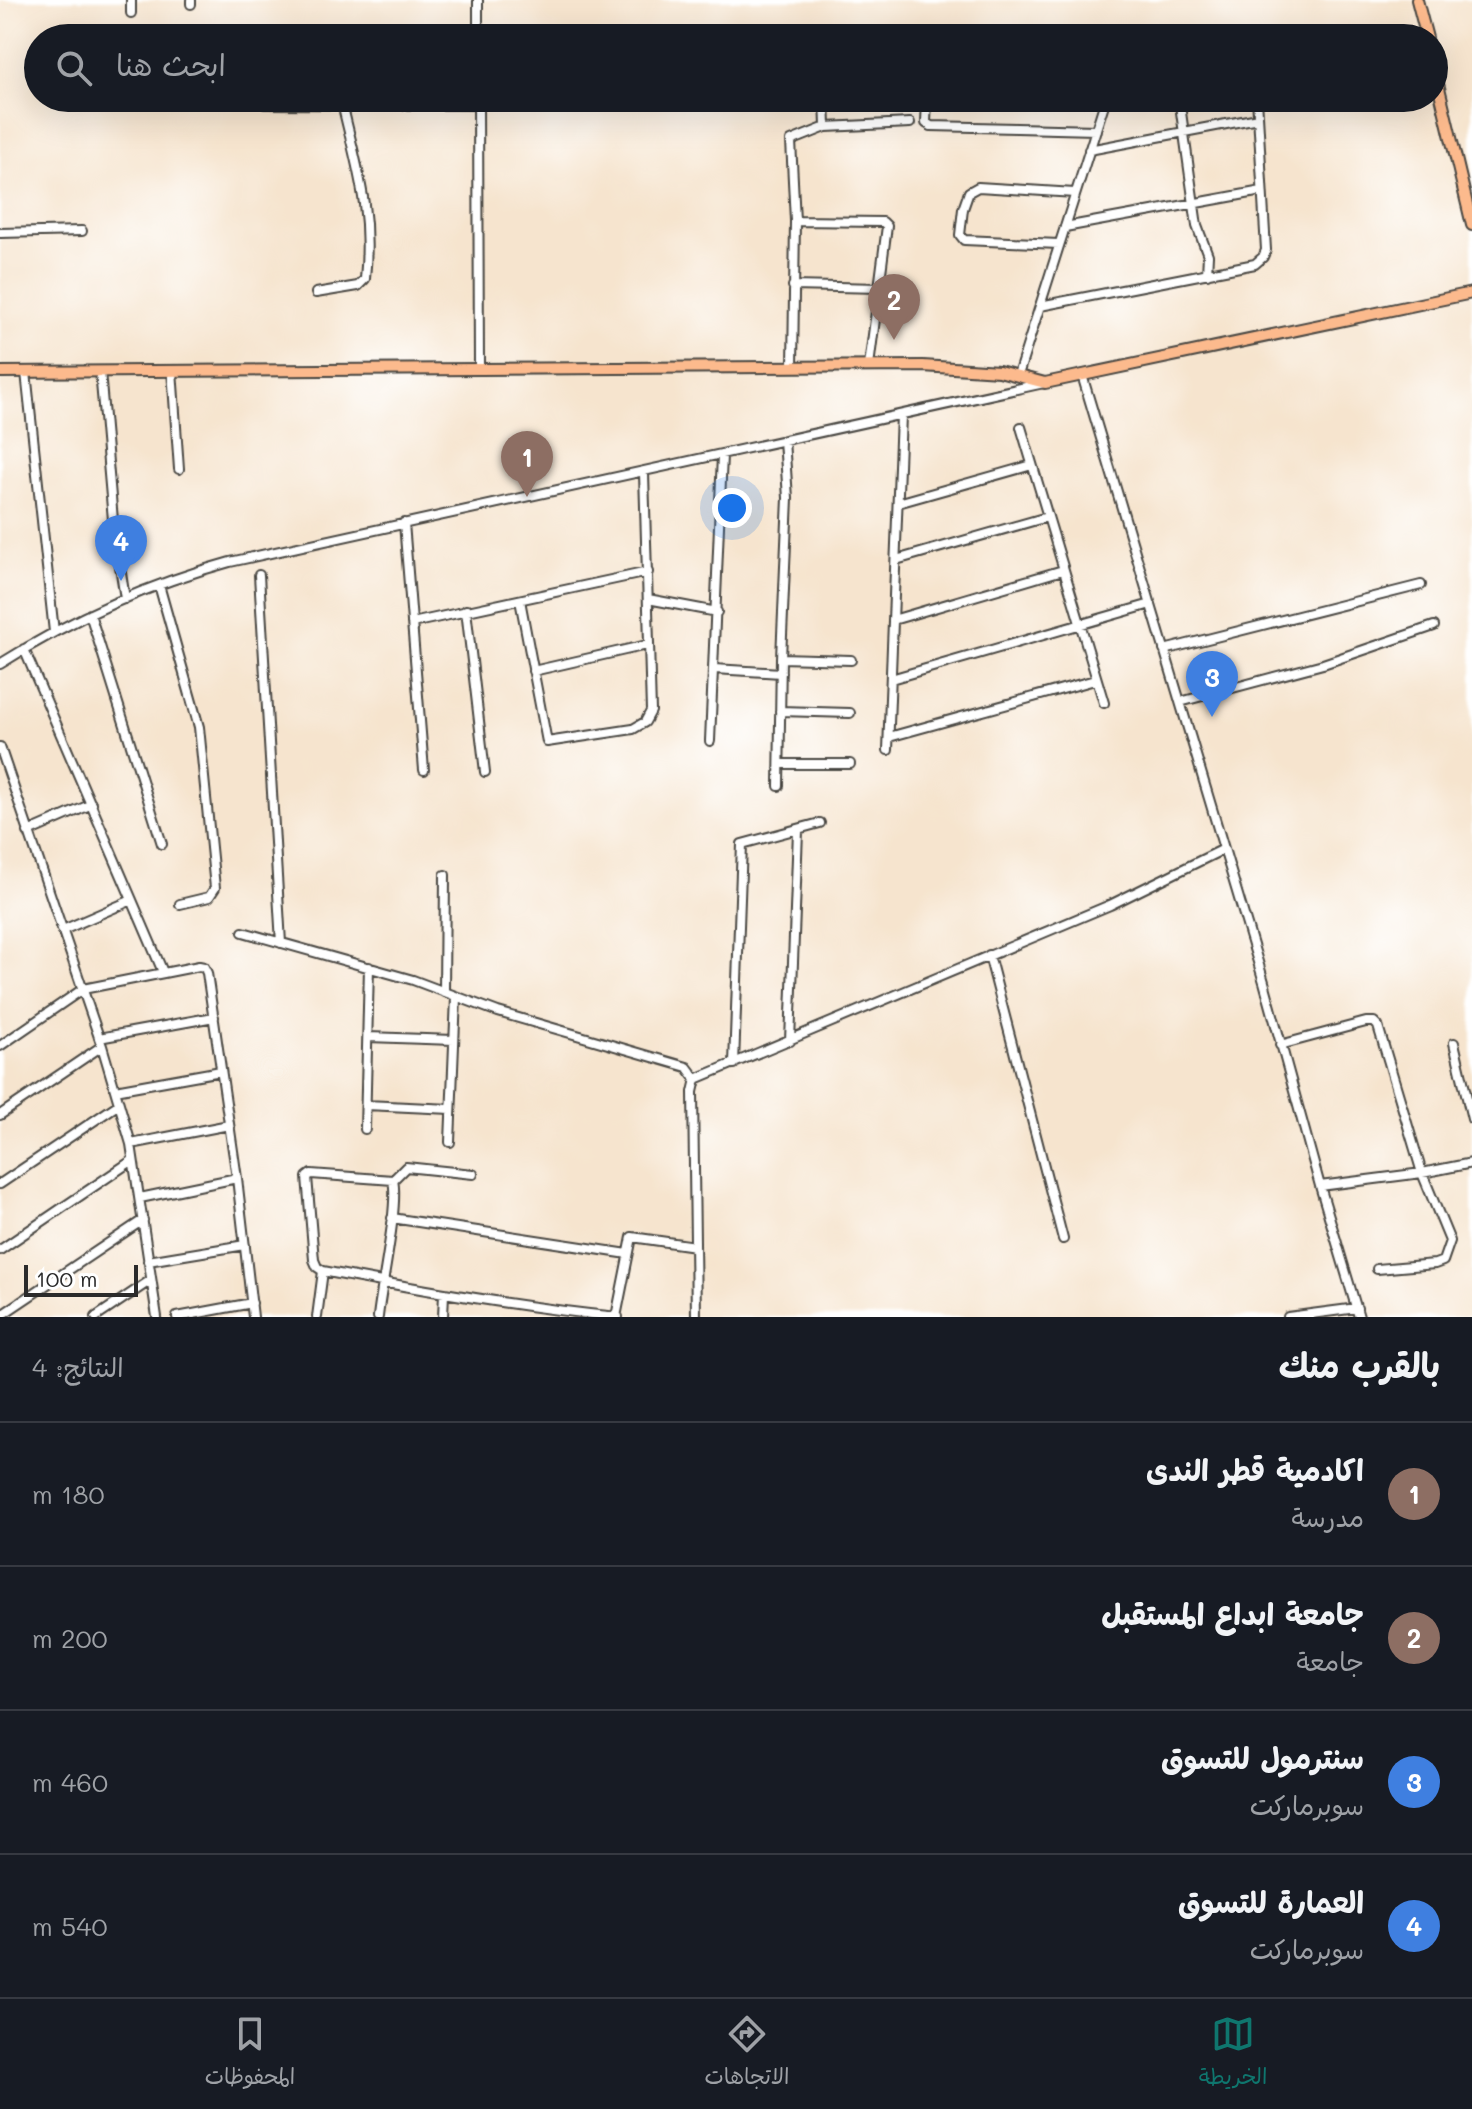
<!DOCTYPE html>
<html lang="ar">
<head>
<meta charset="utf-8">
<style>
  body { margin:0; font-family:Mali,"Playpen Sans Arabic",sans-serif; background:#242831; color:#f1f3f6; direction:rtl }
  .scale { position:absolute; left:24px; bottom:20px; width:114px; box-sizing:border-box; padding-left:8px; border:4px solid #2b2b2b; border-top:0; font-size:22px; line-height:28px; white-space:nowrap; color:#2b2b2b; -webkit-text-stroke:6px #fff; paint-order:stroke }
  .you { position:absolute; left:732px; top:508px; width:28px; height:28px; margin:-20px; border:6px solid #fff; border-radius:50%; background:#1a73e8; box-shadow:0 0 0 12px #1a73e833 }
  .badge { display:grid; place-items:center; width:52px; height:52px; border-radius:50%; background:#0f766e; color:#fff; font-size:26px; font-weight:700 }
  .pin { position:absolute; translate:-50% -66px; filter:drop-shadow(0 2px 4px #0008) }
  .pin::after { content:''; position:absolute; top:42px; width:28px; height:24px; background:inherit; clip-path:polygon(0 0,100% 0,50% 100%) }
  .list { margin:0; padding:0; list-style:none }
  h2 { display:flex; justify-content:space-between; align-items:center; height:104px; margin:0; padding:0 32px; font-size:34px }
  h2 small { font-size:26px; font-weight:400; color:#9ea1a6 }
  .list li { display:grid; grid-template-columns:52px 1fr auto; gap:24px; align-items:center; box-sizing:border-box; height:144px; padding:0 32px; border-top:2px solid #363941 }
  .list b { display:block; font-size:30px; white-space:nowrap }
  .list p { margin:0; font-size:26px; white-space:nowrap; color:#9ea1a6 }
  .list em { font-size:26px; font-style:normal; color:#9ea1a6 }
  .icon { flex:none; width:44px; height:44px; fill:none; stroke:currentColor; stroke-width:2; stroke-linecap:round; stroke-linejoin:round }
  .map { position:relative; flex:none; width:1472px; height:1317px; overflow:hidden; direction:ltr }
  .search { position:absolute; background:#171b24; box-shadow:0 8px 32px #0002; left:24px; right:24px; top:24px; height:88px; display:flex; align-items:center; gap:20px; box-sizing:border-box; padding:0 28px; border-radius:44px; color:#9ea1a6; font-size:30px }
  .sheet { height:680px; background:#171b24 }
  nav { display:flex; justify-content:space-around; align-items:center; box-sizing:border-box; height:112px; border-top:2px solid #363941; background:#171b24; font-size:22px; color:#9ea1a6 }
  nav a { display:grid; justify-items:center; gap:4px }
  nav .on { color:#0f766e }
  .map>svg:first-child { display:block }
  .lines { fill:none; stroke-linecap:round; stroke-linejoin:round }
  .minor-casing { stroke:#494743; stroke-width:12 }
  .major-casing { stroke:#494743; stroke-width:14 }
  .minor { stroke:#fff; stroke-width:8 }
  .major { stroke:#fcba8d; stroke-width:10 }
</style>
</head>
<body>
<div class="map">
<svg width="1472" height="1317" viewBox="0 0 1472 1317">
  <rect width="100%" height="100%" fill="#fff"/>
  <filter id="ink" filterUnits="userSpaceOnUse"><feTurbulence type="fractalNoise" baseFrequency=".0125" numOctaves="2"/><feDisplacementMap in="SourceGraphic" scale="16" xChannelSelector="R" yChannelSelector="G"/><feConvolveMatrix kernelMatrix="1 2 1 2 8 2 1 2 1" color-interpolation-filters="sRGB"/></filter>
  <filter id="wash" filterUnits="userSpaceOnUse"><feTurbulence type="fractalNoise" baseFrequency=".006" numOctaves="4" result="noise"/><feDisplacementMap in="SourceGraphic" scale="32" xChannelSelector="R" yChannelSelector="G"/><feGaussianBlur stdDeviation="1.8" result="paint"/><feColorMatrix in="noise" values="0 0 0 0 0 0 0 0 0 0 0 0 0 0 0 0 0 1.4 0 .05"/><feComposite in="paint" operator="in"/></filter>
  <g filter="url(#wash)">
    <rect width="100%" height="100%" fill="#f6e4ce"/>
  </g>
  <g filter="url(#ink)">
    <g class="lines">
      <defs>
        <path id="minor" d="M131 0V13
          M191 0V4
          M478 0V38
          M257 98 265 104 478 105
          M478 98 479 368
          M927 98 926 123 931 126 1096 130
          M1179 98 1197 226 1208 255 1207 274
          M826 127 910 123
          M1089 150 1258 118
          M795 221 791 141 826 127 825 98
          M1065 227 1262 191
          M0 233 82 231
          M1059 244 964 240 960 235 963 209 969 192 978 187 1075 193
          M793 286 880 288
          M316 293 358 286 365 279C372 210 357 168 342 103
          M1040 306 1255 264 1263 257 1266 250 1257 98
          M793 367 795 221 883 222 887 226 869 366
          M172 370 179 469
          M100 371 113 520 125 599
          M26 372 54 632
          M1018 375 1106 98
          M1082 375 1264 982 1320 1186 1359 1317
          M1021 427 1104 703
          M898 503 1032 465
          M404 523 424 770
          M896 560 1047 517
          M259 575 281 943
          M159 585 199 727 215 888 209 897 180 904
          M648 599 717 612
          M520 600 547 742 633 729 645 722 651 711 644 473
          M466 610 485 772
          M90 614 162 844
          M893 620 1063 570
          M412 623 648 572
          M24 649 163 972
          M1164 650 1421 585
          M781 658 851 660
          M0 664C71 619 149 584 230 562L1044 383
          M714 669 781 673
          M533 671 647 645
          M891 679 1151 604
          M1180 702 1323 664 1434 626
          M780 711 850 713
          M889 737 1095 680
          M710 741 722 455
          M0 747 102 1046 131 1144 157 1317
          M888 750 901 415
          M780 764H850
          M779 786 781 658 788 498 784 440
          M28 832 92 804
          M63 930 132 900
          M243 932 413 980 498 1012 687 1067 696 1079
          M989 955 1063 1239
          M444 992 445 875
          M368 1037 454 1040
          M99 1038 214 1017
          M790 1041 798 831
          M1454 1043 1472 1119
          M1280 1045 1366 1022H1374L1378 1026 1422 1173 1450 1241 1443 1261 1435 1264 1377 1269
          M0 1046 83 989 199 966 204 967 207 973 237 1178 253 1317
          M734 1064 742 844 820 823
          M115 1090 221 1071
          M366 1105 451 1109
          M0 1115 102 1046
          M365 1129 369 967
          M450 1142 456 997
          M131 1144 229 1125
          M393 1180 406 1167 473 1174
          M0 1184 119 1104
          M1320 1186 1422 1173 1472 1163
          M140 1198 237 1178
          M392 1218 628 1254
          M0 1250 133 1160
          M148 1261 245 1245
          M0 1316 143 1220
          M96 1317 151 1280
          M177 1317 252 1303
          M317 1317 323 1271
          M378 1317C381 1286 399 1206 393 1180L311 1174 307 1177 314 1260 317 1267 323 1271C421 1290 519 1307 618 1317
          M443 1317 444 1293
          M616 1317 632 1237 695 1246
          M696 1317 693 1092 696 1079 1110 905 1224 849
          M1288 1317 1357 1308"/>
        <path id="major" d="M1417 0 1427 38
          M1434 67 1472 225
          M0 372 923 366 999 371 1045 383 1472 293"/>
      </defs>
      <use href="#minor" class="minor-casing"/>
      <use href="#major" class="major-casing"/>
      <use href="#minor" class="minor"/>
      <use href="#major" class="major"/>
    </g>
  </g>
</svg>
<div class="scale">100 m</div>
<div class="you"></div>
<div class="pin badge" style="left:527px;top:497px;background:#8d6e63">1</div>
<div class="pin badge" style="left:894px;top:340px;background:#8d6e63">2</div>
<div class="pin badge" style="left:1212px;top:717px;background:#3f7fe0">3</div>
<div class="pin badge" style="left:121px;top:581px;background:#3f7fe0">4</div>
<div class="search"><svg class="icon" aria-label="search" viewBox="0 0 24 24"><circle cx="10" cy="10" r="6"/><path d="M15 15l6 6"/></svg>ابحث هنا</div>
</div>
<section class="sheet">
<h2>بالقرب منك<small>النتائج: 4</small></h2>
<ul class="list">
<li><span class="badge" style="background:#8d6e63">1</span><div><b>اكادمية قطر الندى</b><p>مدرسة</p></div><em>180 m</em></li>
<li><span class="badge" style="background:#8d6e63">2</span><div><b>جامعة ابداع المستقبل</b><p>جامعة</p></div><em>200 m</em></li>
<li><span class="badge" style="background:#3f7fe0">3</span><div><b>سنترمول للتسوق</b><p>سوبرماركت</p></div><em>460 m</em></li>
<li><span class="badge" style="background:#3f7fe0">4</span><div><b>العمارة للتسوق</b><p>سوبرماركت</p></div><em>540 m</em></li>
</ul>
</section>
<nav>
<a class="on"><svg class="icon" aria-label="map" viewBox="0 0 24 24"><path d="M3 6l6-2 6 2 6-2v14l-6 2-6-2-6 2zM9 4v14M15 6v14"/></svg>الخريطة</a>
<a><svg class="icon" aria-label="directions" viewBox="0 0 24 24"><path d="M12 3l9 9-9 9-9-9zM9 14v-3h6M13 9l2 2-2 2"/></svg>الاتجاهات</a>
<a><svg class="icon" aria-label="saved" viewBox="0 0 24 24"><path d="M7 4h10v16l-5-4-5 4z"/></svg>المحفوظات</a>
</nav>
</body>
</html>
